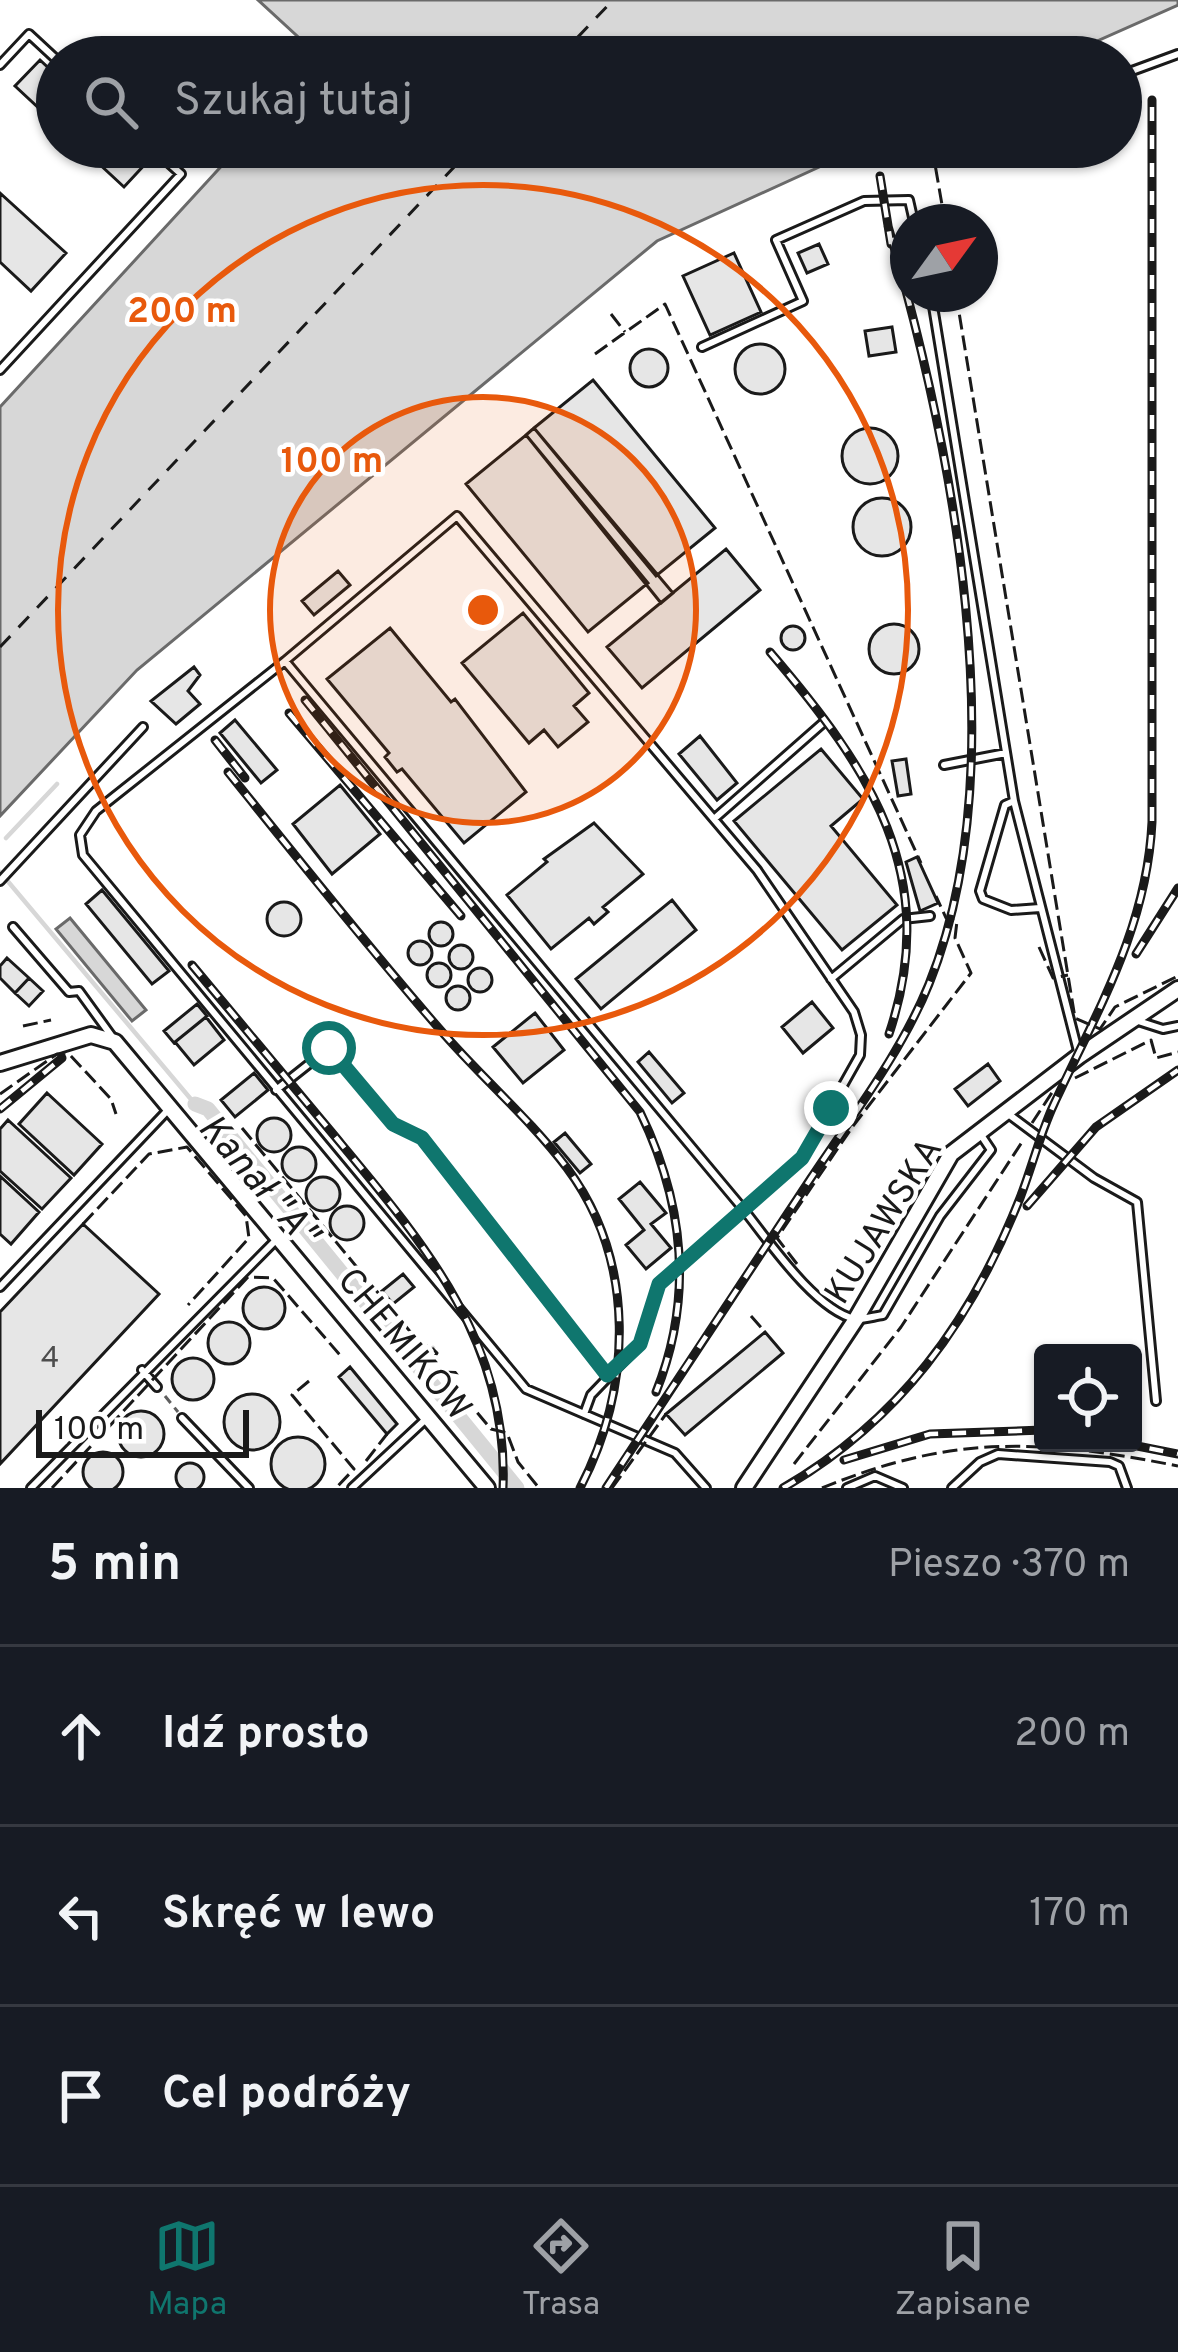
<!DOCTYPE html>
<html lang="pl">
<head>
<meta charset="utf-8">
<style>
  body { margin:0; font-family:Overpass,sans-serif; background:#242831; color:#f1f3f6 }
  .controls { position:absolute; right:36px; bottom:36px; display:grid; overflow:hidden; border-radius:12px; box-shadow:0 3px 9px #0004 }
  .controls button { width:108px; height:108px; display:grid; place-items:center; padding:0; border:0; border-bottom:3px solid #363941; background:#171b24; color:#f1f3f6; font:60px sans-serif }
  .compass { position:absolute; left:890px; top:204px; width:108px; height:108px; border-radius:50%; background:#171b24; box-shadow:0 3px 9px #0004; rotate:57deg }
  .scale { position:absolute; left:36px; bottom:30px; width:213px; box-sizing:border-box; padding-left:12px; border:6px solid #1a1a1a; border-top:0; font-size:33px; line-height:42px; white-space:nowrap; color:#1a1a1a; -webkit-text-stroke:9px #fff; paint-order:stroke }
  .stop { position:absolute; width:36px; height:36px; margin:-27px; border:9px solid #0f766e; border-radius:50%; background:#fff }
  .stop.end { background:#0f766e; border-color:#fff; box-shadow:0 3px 12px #0008 }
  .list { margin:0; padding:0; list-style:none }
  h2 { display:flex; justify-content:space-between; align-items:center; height:156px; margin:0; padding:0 48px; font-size:51px }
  h2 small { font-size:39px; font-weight:400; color:#9ea1a6 }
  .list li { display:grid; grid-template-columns:78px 1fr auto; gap:36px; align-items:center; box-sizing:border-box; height:180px; padding:0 48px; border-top:3px solid #363941 }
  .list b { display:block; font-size:45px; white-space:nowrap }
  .list em { font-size:39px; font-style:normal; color:#9ea1a6 }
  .icon { flex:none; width:66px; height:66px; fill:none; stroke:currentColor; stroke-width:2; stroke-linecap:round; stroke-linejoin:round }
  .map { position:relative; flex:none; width:1178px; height:1488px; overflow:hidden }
  .search { position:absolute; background:#171b24; box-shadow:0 3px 9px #0004; left:36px; right:36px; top:36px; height:132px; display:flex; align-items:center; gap:30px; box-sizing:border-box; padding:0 42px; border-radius:66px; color:#9ea1a6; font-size:45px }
  .sheet { height:696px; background:#171b24 }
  nav { display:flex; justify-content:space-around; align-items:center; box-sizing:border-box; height:168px; border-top:3px solid #363941; background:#171b24; font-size:33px; color:#9ea1a6 }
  nav a { display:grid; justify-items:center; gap:6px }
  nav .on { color:#0f766e }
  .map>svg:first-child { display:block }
  .water { fill:#d7d7d7; stroke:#6a6a6a; stroke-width:3 }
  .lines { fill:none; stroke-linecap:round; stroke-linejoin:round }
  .stream { stroke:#d7d7d7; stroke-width:4.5 }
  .canal { stroke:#d7d7d7; stroke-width:15 }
  .ferry { stroke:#1a1a1a; stroke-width:3; stroke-dasharray:15 12; stroke-linecap:butt }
  .building { fill:#e6e6e6; stroke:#1a1a1a; stroke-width:3 }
  .lane-casing { stroke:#1a1a1a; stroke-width:12 }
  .street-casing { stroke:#1a1a1a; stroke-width:20 }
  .path { stroke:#5f5f5f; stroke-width:3; stroke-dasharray:9 6; stroke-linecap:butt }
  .lane { stroke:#fff; stroke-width:6 }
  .street { stroke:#fff; stroke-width:14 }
  .rail-casing { stroke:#1a1a1a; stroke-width:9 }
  .rail { stroke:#fff; stroke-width:4.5; stroke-dasharray:14; stroke-linecap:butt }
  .fence { stroke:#1a1a1a; stroke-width:3; stroke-dasharray:15 6; stroke-linecap:butt }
  .route { stroke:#0f766e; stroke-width:15 }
  .ring { fill:none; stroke:#e8590c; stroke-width:6 }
  .labels { text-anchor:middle; stroke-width:9; stroke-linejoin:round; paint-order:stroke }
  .number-label { font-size:30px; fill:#4d4d4d }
  .street-label { font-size:36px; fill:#1a1a1a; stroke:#fff }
  .water-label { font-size:39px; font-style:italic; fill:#1a1a1a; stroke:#fff }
  .centre { fill:#e8590c; stroke:#fff; stroke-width:6 }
  .ring-label { font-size:36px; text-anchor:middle; font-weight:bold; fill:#e8590c; stroke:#fff; stroke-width:9; stroke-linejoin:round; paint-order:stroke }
</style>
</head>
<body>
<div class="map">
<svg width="1178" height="1488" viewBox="0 0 1178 1488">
  <rect width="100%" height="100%" fill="#fff"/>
  <path class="water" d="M258 0H1178V5L1061 57H320Z
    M239 147H863L657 241 137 670 0 816V407Z
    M70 918 146 1010 132 1021 56 929Z"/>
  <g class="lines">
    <path class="stream" d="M6 838 57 784
      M0 872 195 1104
      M415 1363 433 1348"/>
    <path class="canal" d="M195 1104 208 1109 517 1488"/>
    <path class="ferry" d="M559 57 613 0
      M0 647 473 147"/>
  </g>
  <path class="building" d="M40 60 57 76V125L15 86Z
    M81 147H133L148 161 124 187Z
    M0 193 66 253 31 291 0 262Z
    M819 244 828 264 807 273 798 253Z
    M734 253 761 312 710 335 683 276Z
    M892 327 896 352 869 356 865 331Z
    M735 369a25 25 0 1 1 50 0a25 25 0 1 1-50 0Z
    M630 368a19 19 0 1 1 38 0a19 19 0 1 1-38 0Z
    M593 380 715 528 656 576 534 428Z
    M842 456a28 28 0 1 1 56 0a28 28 0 1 1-56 0Z
    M534 428 673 593 661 603 526 435Z
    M526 435 648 583 588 632 466 484Z
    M853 527a29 29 0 1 1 58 0a29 29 0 1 1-58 0Z
    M726 549 760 590 642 688 607 647Z
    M338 571 350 585 314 615 302 601Z
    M523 613 589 693 574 706 588 722 558 747 544 730 529 743 462 663Z
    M869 649a25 25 0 1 1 50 0a25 25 0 1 1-50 0Z
    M781 638a12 12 0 1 1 24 0a12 12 0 1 1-24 0Z
    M390 628 451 702 455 699 526 792 464 843 402 769 397 772 385 757 389 753 327 679Z
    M194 667 200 675 188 691 200 704 176 724 151 701Z
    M235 720 277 770 261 783 220 733Z
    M700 736 737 783 717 800 679 754Z
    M821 749 863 799 831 826 897 905 842 950 734 821Z
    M906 759 911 794 898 796 892 761Z
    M340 785 380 834 332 874 293 824Z
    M594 823 643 874 603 907 608 912 594 924 589 918 551 949 507 895 547 862 544 859Z
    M917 857 938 903 920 911 906 862Z
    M102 890 169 971 152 984 86 904Z
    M672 900 696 930 601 1009 576 979Z
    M267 919a17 17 0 1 1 34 0a17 17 0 1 1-34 0Z
    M429 934a12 12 0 1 1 24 0a12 12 0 1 1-24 0Z
    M408 953a12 12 0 1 1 24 0a12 12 0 1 1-24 0Z
    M449 957a12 12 0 1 1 24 0a12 12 0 1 1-24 0Z
    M7 958 29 978 15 993 0 978V966Z
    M427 975a12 12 0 1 1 24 0a12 12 0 1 1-24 0Z
    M468 980a12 12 0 1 1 24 0a12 12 0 1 1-24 0Z
    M29 978 43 991 29 1006 15 993Z
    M446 998a12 12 0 1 1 24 0a12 12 0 1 1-24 0Z
    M812 1002 833 1028 803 1053 782 1027Z
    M197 1004 207 1016 174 1043 164 1031Z
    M535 1013 564 1050 523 1083 493 1047Z
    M206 1017 224 1040 194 1065 175 1042Z
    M649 1052 684 1093 672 1103 638 1062Z
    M988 1064 1000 1081 968 1106 955 1089Z
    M254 1073 268 1090 235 1117 221 1100Z
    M47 1093 102 1144 74 1175 19 1124Z
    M257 1135a17 17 0 1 1 34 0a17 17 0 1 1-34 0Z
    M8 1120 71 1178 42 1209 0 1171V1129Z
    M565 1133 591 1164 580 1173 554 1142Z
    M282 1164a17 17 0 1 1 34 0a17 17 0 1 1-34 0Z
    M0 1176 39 1212 11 1244 0 1234Z
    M306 1194a17 17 0 1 1 34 0a17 17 0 1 1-34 0Z
    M640 1182 666 1213 651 1224 671 1248 646 1269 626 1245 644 1230 619 1199Z
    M330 1223a17 17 0 1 1 34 0a17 17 0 1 1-34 0Z
    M83 1224 159 1294 0 1464V1312Z
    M403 1274 414 1287 393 1304 382 1291Z
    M243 1308a21 21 0 1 1 42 0a21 21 0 1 1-42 0Z
    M208 1343a21 21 0 1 1 42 0a21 21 0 1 1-42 0Z
    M765 1332 783 1353 685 1435 666 1414Z
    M172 1379a21 21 0 1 1 42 0a21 21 0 1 1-42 0Z
    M350 1367 397 1424 387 1434 339 1377Z
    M224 1422a28 28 0 1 1 56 0a28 28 0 1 1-56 0Z
    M118 1434a23 23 0 1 1 46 0a23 23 0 1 1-46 0Z
    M271 1464a27 27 0 1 1 54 0a27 27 0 1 1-54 0Z
    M83 1472a20 20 0 1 1 40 0a20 20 0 1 1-40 0Z
    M176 1477a14 14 0 1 1 28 0a14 14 0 1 1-28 0Z"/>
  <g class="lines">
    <defs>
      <path id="lane" d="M0 65 29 34 57 60
        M1121 75 1178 54
        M931 294 1014 801 1079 1055
        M702 347 803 301 776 240 864 201 909 200 914 222
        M0 370 181 174 151 147
        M285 661 96 811 80 835 83 855 526 1389 675 1453 706 1488
        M944 765 1006 753
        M1014 801 1005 805 980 891 983 899 1011 910 1040 908
        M714 819 823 723
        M0 881 143 727
        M13 927 69 992 79 991 113 1038
        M831 979 903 919 930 916
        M1135 1020 1163 1029 1178 1026
        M276 1090 329 1048 393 1124 421 1138 607 1374
        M1007 1113 1094 1178 1137 1202 1156 1401
        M0 1287 167 1111
        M142 1370 157 1387
        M584 1414 591 1395 640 1344 659 1284 802 1158 860 1055 861 1035 854 1012 757 870 457 516 285 661 744 1210C768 1240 815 1310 855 1319 862 1320 875 1316 883 1315L940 1216 991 1150 979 1132
        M182 1418 249 1488
        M31 1488 277 1239
        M352 1488 426 1419
        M847 1488 875 1476 903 1488
        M952 1488 980 1462 998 1454 1110 1462 1119 1466 1127 1488"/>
      <path id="street" d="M0 1063 91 1035 115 1042 487 1488
        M744 1488 856 1319 951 1154 1079 1056 1178 989"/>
    </defs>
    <use href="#lane" class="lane-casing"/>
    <use href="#street" class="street-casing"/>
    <path class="path" d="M165 1396 178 1412"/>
    <use href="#lane" class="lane"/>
    <use href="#street" class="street"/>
    <defs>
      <path id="rail" d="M880 176 891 244
        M770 652C870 769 942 875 889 1034
        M305 700 640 1112C684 1203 694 1297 656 1392
        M289 713 461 916
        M215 740 245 778
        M228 772C299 860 369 948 443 1033 483 1079 530 1119 567 1168 637 1262 632 1388 580 1488
        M1136 954 1178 888
        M192 965C239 1021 286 1078 333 1134 422 1241 509 1340 503 1488
        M0 1109 62 1058
        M1027 1206 1096 1127 1178 1070
        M1122 1443 1178 1454
        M844 1460 930 1434 1043 1430
        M606 1488C674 1384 743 1281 811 1178 853 1115 901 1053 929 984 1017 766 952 446 888 226
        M783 1488C899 1421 971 1322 1020 1198 1032 1167 1040 1134 1054 1104 1097 1011 1147 928 1152 822V100"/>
    </defs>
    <use href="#rail" class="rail-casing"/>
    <use href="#rail" class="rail"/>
    <path class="fence" d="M932 147 945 222
      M956 294 1075 1018 1100 1029 1115 1007 1178 976
      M611 314 625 332
      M595 354 665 304 921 863
      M1039 947 1053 978 1068 975
      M23 1026 51 1020
      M1075 1078 1151 1040 1156 1058 1178 1052
      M0 1094 57 1054 70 1055 111 1099 116 1114
      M1032 1123 1055 1088
      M242 1128 422 1346 429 1345 437 1353 433 1360 491 1429 507 1433 518 1462 539 1488
      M83 1224 149 1154 187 1147 246 1216 249 1238 188 1305
      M797 1264 777 1238 853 1126 971 973 955 938 957 921 946 918 936 896
      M751 1316 765 1332
      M309 1381 292 1395 354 1469 336 1488
      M366 1461 387 1434
      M794 1464 901 1327 1024 1139
      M52 1488 248 1277 273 1278 340 1355
      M612 1488 666 1414
      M822 1488C953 1434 1042 1439 1178 1466"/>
  </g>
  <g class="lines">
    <path class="route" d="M329 1048 393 1124 422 1138 607 1375 640 1344 659 1284 802 1158 831 1108"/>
  </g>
  <circle cx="483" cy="610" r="213" fill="#e8590c" fill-opacity=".12"/>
  <g class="ring">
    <circle cx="483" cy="610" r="213"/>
    <circle cx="483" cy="610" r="425"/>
  </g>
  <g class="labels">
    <g class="number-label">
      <text x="50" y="1367">4</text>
    </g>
    <g class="street-label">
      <text transform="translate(882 1220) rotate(-58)" y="13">KUJAWSKA</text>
      <text transform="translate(406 1343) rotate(50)" y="13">CHEMIKÓW</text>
    </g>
    <g class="water-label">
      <text transform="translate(260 1179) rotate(49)" y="14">Kanał "A"</text>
    </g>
  </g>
  <circle cx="483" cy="610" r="18" class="centre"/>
  <g class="ring-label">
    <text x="182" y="322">200 m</text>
    <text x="332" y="472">100 m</text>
  </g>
</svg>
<div class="controls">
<button><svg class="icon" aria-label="locate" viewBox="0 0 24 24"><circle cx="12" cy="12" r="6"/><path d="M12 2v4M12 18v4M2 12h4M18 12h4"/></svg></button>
</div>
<svg class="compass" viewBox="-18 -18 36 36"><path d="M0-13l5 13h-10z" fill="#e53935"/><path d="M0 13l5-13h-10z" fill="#9ea1a6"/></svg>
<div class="scale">100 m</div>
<div class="stop" style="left:329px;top:1048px"></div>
<div class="stop end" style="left:831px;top:1108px"></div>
<div class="search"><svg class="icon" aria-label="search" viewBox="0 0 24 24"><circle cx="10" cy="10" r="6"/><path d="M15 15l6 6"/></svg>Szukaj tutaj</div>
</div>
<section class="sheet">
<h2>5 min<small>Pieszo · 370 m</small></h2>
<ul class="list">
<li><svg class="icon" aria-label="ahead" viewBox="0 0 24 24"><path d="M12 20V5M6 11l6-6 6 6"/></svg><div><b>Idź prosto</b></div><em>200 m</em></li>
<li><svg class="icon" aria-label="left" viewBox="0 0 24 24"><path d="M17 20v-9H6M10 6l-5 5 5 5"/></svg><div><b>Skręć w lewo</b></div><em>170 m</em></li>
<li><svg class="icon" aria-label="arrive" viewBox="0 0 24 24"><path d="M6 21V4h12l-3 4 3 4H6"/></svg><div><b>Cel podróży</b></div></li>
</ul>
</section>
<nav>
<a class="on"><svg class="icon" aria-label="map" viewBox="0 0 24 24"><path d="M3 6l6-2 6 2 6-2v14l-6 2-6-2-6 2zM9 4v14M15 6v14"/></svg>Mapa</a>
<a><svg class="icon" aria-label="directions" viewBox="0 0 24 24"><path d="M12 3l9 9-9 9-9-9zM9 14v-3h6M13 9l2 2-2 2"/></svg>Trasa</a>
<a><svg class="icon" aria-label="saved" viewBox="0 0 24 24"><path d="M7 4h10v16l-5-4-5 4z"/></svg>Zapisane</a>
</nav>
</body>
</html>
